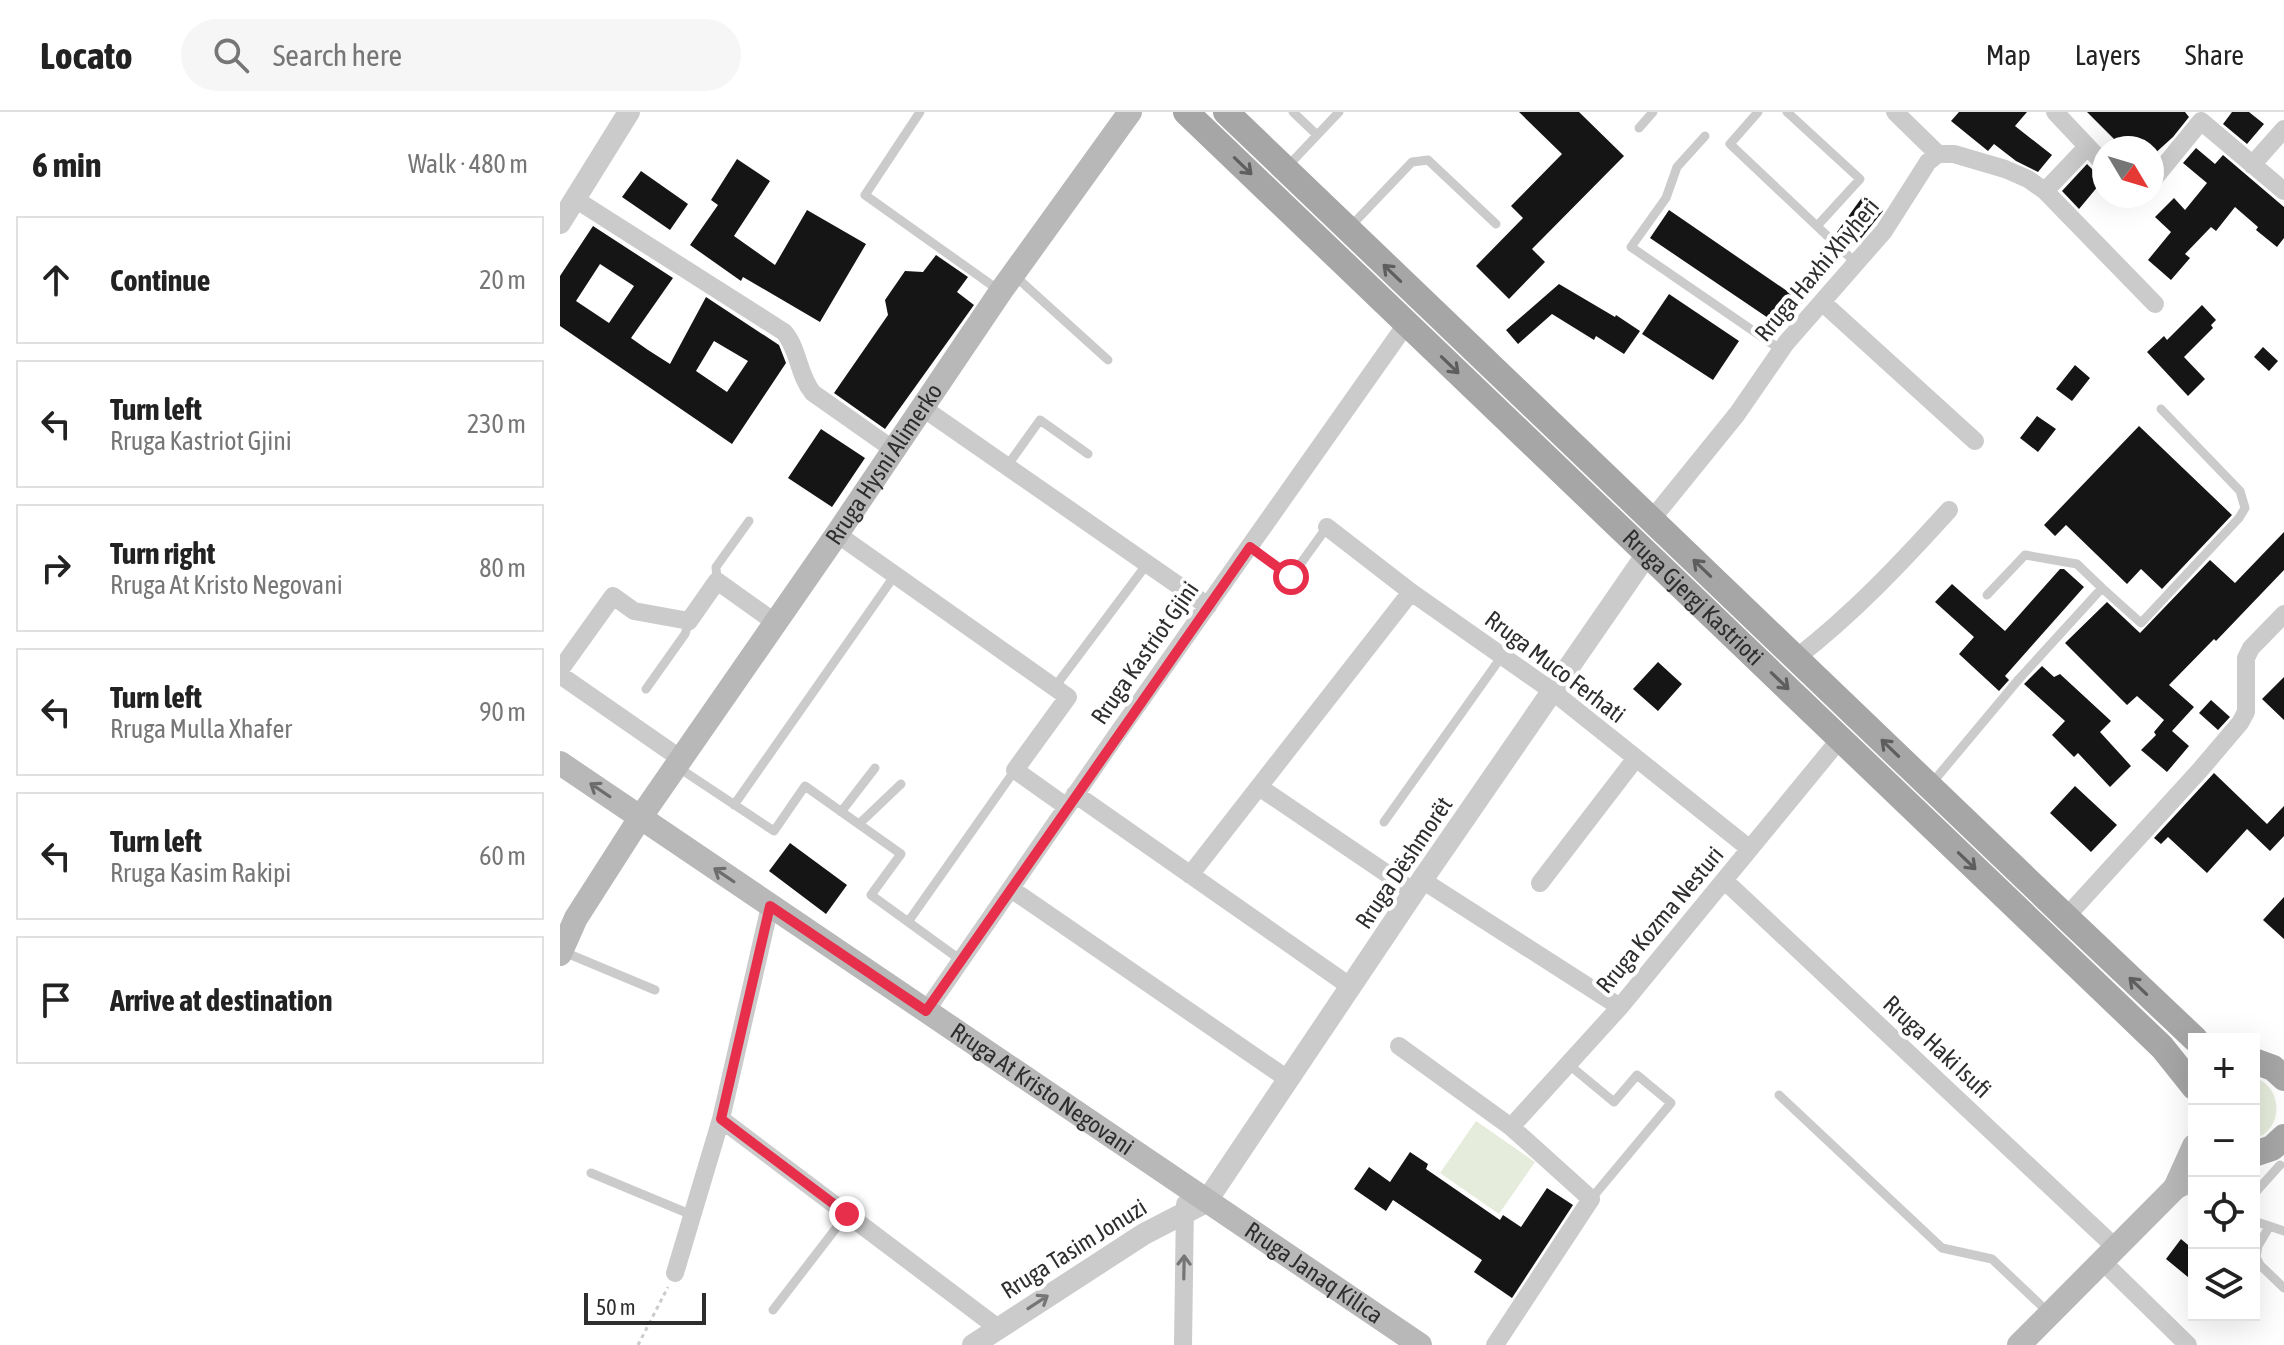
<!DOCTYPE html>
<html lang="en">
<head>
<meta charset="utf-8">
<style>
  body { margin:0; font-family:"Asap Condensed",sans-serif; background:#f6f6f6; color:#222 }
  .controls { position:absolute; right:24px; bottom:24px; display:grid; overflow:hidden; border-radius:0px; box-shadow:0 8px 32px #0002 }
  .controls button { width:72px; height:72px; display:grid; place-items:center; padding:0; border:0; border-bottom:2px solid #e0e0e0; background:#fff; color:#222; font:40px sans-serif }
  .compass { position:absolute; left:1532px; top:24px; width:72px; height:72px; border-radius:50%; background:#fff; box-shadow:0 8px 32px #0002; rotate:128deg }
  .scale { position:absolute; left:24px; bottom:20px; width:122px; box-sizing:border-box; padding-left:8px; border:4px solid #2e2e2e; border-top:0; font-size:22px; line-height:28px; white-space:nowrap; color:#2e2e2e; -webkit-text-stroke:6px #fff; paint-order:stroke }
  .stop { position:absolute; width:24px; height:24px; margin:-18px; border:6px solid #e72f4c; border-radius:50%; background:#fff }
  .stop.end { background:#e72f4c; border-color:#fff; box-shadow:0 2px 8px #0008 }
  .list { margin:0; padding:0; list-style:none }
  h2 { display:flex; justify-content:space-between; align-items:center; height:104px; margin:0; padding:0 32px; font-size:34px }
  h2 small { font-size:26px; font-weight:400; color:#767676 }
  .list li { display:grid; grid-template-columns:52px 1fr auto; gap:24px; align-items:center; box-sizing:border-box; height:128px; margin:0 16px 16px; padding:0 16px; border:2px solid #e0e0e0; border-radius:0px }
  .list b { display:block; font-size:30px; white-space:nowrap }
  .list p { margin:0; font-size:26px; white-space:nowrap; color:#767676 }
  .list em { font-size:26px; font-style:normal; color:#767676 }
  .icon { flex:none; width:44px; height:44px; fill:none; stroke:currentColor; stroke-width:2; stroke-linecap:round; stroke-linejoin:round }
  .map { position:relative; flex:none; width:1724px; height:1233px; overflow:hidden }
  header { display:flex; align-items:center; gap:48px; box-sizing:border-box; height:112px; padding:0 40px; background:#fff; border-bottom:2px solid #e0e0e0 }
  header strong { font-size:38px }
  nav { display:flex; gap:44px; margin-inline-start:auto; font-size:28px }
  .search { width:560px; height:72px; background:#f6f6f6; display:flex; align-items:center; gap:20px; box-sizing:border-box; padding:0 28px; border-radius:44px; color:#767676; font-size:30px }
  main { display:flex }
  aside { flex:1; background:#fff }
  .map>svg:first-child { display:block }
  .green { fill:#e6ecdc }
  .building { fill:#151515; fill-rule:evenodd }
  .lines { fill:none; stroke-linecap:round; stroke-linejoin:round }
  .path { stroke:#cbcbcb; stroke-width:3; stroke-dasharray:4 4; stroke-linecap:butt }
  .service { stroke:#cbcbcb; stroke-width:9 }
  .minor { stroke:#cbcbcb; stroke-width:18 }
  .tertiary { stroke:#cbcbcb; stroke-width:22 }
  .secondary { stroke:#b8b8b8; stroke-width:24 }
  .primary { stroke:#a6a6a6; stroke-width:26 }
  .oneway { stroke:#5e5e5e }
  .oneway2 { stroke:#6c6c6c }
  .oneway3 { stroke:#757575 }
  .route { stroke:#e72f4c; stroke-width:10 }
  .labels { text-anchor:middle; stroke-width:8; stroke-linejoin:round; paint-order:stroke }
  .street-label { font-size:24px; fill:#2e2e2e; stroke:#fff }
</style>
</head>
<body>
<header>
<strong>Locato</strong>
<div class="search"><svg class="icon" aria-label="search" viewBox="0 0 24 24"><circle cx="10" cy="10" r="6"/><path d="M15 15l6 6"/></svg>Search here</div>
<nav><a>Map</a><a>Layers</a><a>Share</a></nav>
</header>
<main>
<aside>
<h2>6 min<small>Walk · 480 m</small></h2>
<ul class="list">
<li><svg class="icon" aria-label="ahead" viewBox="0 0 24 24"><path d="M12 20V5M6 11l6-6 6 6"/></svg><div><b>Continue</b></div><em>20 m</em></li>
<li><svg class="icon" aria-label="left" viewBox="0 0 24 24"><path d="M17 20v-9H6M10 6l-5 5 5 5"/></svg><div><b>Turn left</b><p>Rruga Kastriot Gjini</p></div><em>230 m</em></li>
<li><svg class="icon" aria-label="right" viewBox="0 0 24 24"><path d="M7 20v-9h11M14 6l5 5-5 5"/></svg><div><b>Turn right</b><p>Rruga At Kristo Negovani</p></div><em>80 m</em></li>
<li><svg class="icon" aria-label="left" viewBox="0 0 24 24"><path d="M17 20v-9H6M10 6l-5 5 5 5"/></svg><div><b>Turn left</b><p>Rruga Mulla Xhafer</p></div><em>90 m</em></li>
<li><svg class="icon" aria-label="left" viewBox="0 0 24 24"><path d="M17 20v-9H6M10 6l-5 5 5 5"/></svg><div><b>Turn left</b><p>Rruga Kasim Rakipi</p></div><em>60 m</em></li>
<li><svg class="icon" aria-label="arrive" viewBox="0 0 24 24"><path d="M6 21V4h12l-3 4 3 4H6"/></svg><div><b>Arrive at destination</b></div></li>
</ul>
</aside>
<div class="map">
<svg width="1724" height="1233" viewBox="0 0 1724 1233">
  <rect width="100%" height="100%" fill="#fff"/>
  <path class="green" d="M1694 965C1724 975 1724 1018 1694 1027Z
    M916 1009 975 1050 939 1102 880 1061Z"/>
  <path class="building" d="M959 0H1019L1064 44 972 137 985 150 949 187 916 154 963 106 951 94 1002 42Z
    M1399 0H1467L1455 14 1492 43 1478 60 1456 49 1434 32 1428 39 1391 9Z
    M1527 0H1625L1629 5 1613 25 1592 44V36H1563Z
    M1672 0H1689L1704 12 1687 32 1663 12Z
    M1636 36 1655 52 1663 43 1724 95V126L1717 135 1696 118 1698 115 1675 95 1656 119 1651 115 1625 142 1630 146 1611 168 1588 148 1611 120 1595 105 1614 86 1625 98 1647 71 1623 51Z
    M177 47 210 69 174 124 215 153 247 98 306 132 260 210 183 165 181 169 130 133 158 93 151 88Z
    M1527 52 1536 61 1544 64V67L1519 97 1502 79Z
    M81 59 128 92 110 118 62 85Z
    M1303 84 1323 99 1295 134 1277 120Z
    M1109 98 1243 190 1223 216 1090 126Z
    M33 114 113 166 71 226 88 238 110 252 146 185 219 233 226 251 172 332 0 214V164ZM40 152 74 174 49 211 16 189ZM154 229 188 249 167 280 136 259Z
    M376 143 408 165 397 180 414 193 325 317 274 281 328 203 325 188 345 159 363 160Z
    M999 172 1055 205 1056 203 1080 219 1064 242 1036 224 1034 228 992 202 958 232 946 218Z
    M1109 182 1179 229 1153 268 1082 222Z
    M1642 193 1656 208 1651 213 1653 216 1624 245 1645 267 1628 284 1587 240 1604 224 1607 228Z
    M1703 235 1718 249 1709 259 1694 245Z
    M1515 253 1530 266 1512 289 1496 277Z
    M1477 304 1496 317 1478 340 1460 326Z
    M1579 314 1672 403 1602 477 1581 457 1567 472 1506 413 1495 424 1484 413Z
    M261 317 305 346 272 395 228 366Z
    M1724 420V458L1656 529 1654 527 1609 573 1634 595 1612 619 1629 634 1607 660 1581 638 1596 623 1594 620 1604 608 1577 584 1567 593 1505 531 1547 490 1580 521 1650 448 1675 471Z
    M1500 457H1504L1524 475 1445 564 1449 568 1439 579 1399 542 1414 525 1375 490 1392 472 1445 519Z
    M1098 550 1122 572 1098 599 1073 577Z
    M1482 554 1494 565 1500 562 1551 609 1540 620 1571 654 1550 675 1518 641 1514 645 1492 623 1505 609 1464 572Z
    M1724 565V608L1702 587Z
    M1651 588 1670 605 1658 618 1639 601Z
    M1654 661 1707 712 1724 694V724L1710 739 1687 717 1647 761 1608 725 1601 732 1594 726Z
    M1515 674 1557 713 1531 740 1490 701Z
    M230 731 287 773 266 802 209 759Z
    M1724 785V827L1703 808Z
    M850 1040 868 1052 866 1057 940 1108 943 1103 961 1115 987 1076 1013 1093 952 1186 914 1160 922 1148 833 1088 826 1099 794 1077 809 1055 830 1070Z
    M1621 1127 1634 1138V1170L1606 1147Z"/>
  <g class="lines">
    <path class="path" d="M78 1233 108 1175"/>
    <path class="service" d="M360 0 305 83 440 179
      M733 0 757 23
      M1198 0 1170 32 1296 151
      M1227 0 1300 67 1257 114
      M1079 16 1093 0
      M1145 24 1117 55 1106 86 1071 135 1221 238
      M727 55 779 0
      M789 116 852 50 868 48 936 112
      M454 163 548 248
      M447 354 480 308 528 342
      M690 435 731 465 767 415
      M157 469 156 455 189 409
      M1427 483 1465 443 1517 452 1542 476
      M494 576 587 452
      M86 577 125 522 129 509
      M119 656 214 719 245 674 341 742 311 783 402 849
      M1372 671 1459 567 1542 476 1581 511 1679 406 1685 396 1680 379 1601 297
      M174 693 335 463
      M281 700 315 656
      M824 710 942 544
      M299 712 341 672
      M348 810 455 658
      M4 840 95 878
      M1008 952 1054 990 1077 963 1111 991 1031 1087
      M1219 983 1382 1136 1432 1147 1489 1201
      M31 1061 132 1103
      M1694 1082 1720 1053
      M1694 1109 1724 1119
      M1709 1115 1698 1134 1696 1145 1700 1153 1724 1176
      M213 1198 287 1102"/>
    <path class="minor" d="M1335 0 1378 42
      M1495 0 1544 52
      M1692 53 1724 17
      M1592 69 1641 9 1724 79
      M1485 79 1527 35
      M15 87 224 220C239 237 238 263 253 281L334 338
      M1262 190 1415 329
      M363 296 648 494
      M1092 407 1177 302 1226 231 1324 119 1368 50 1378 42H1394L1445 57 1468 67 1485 79 1595 192
      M767 415 851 480 992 579 1190 737
      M277 422 508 585 455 658 507 695
      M1236 546C1293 502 1341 451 1389 398
      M0 558 53 484 74 499 129 509 157 469 216 511
      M0 563 121 647
      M699 675 854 780
      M515 682 791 875
      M630 763 851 480
      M862 768 1060 895
      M1165 769 1556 1136
      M980 771 1076 646
      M451 777 729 968
      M1506 805 1640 658 1680 611 1686 600V546L1691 536 1724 502
      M366 899 560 618 847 211
      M839 934 951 1015 1031 1087 935 1233
      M161 1007 438 1216
      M951 1015 1060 895 1280 627
      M1542 1149 1628 1233
      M115 1161 161 1007 210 794
      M623 1233 625 1092"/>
    <path class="tertiary" d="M0 111 69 0
      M413 1233 584 1122 646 1090 862 768 1087 442"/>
    <g class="secondary">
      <path id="s1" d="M0 651 860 1233"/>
      <path id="s2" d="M0 842 16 806 80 706 277 422 441 179 570 0"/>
      <path d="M1615 1076 1634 1034"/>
      <path d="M1459 1233 1615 1076 1634 1066"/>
    </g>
    <g class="primary">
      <path id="s3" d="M626 0 1602 935 1634 975"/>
      <path d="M666 0 1506 805 1635 927"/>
      <path d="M1694 949 1713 956 1724 966"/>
      <path d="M1694 1042 1712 1036 1724 1025"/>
    </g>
  </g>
  <defs><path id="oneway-shaft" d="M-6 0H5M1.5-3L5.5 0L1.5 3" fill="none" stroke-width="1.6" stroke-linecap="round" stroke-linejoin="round" transform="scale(2)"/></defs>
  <g class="oneway">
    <use href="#oneway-shaft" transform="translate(683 54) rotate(44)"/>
    <use href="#oneway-shaft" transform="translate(832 161) rotate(-136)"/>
    <use href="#oneway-shaft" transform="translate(890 253) rotate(44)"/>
    <use href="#oneway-shaft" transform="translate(1142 456) rotate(-136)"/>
    <use href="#oneway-shaft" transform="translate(1220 569) rotate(44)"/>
    <use href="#oneway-shaft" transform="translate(1330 636) rotate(-136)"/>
    <use href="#oneway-shaft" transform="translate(1407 749) rotate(44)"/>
    <use href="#oneway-shaft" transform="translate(1578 874) rotate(-136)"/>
  </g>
  <g class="oneway2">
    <use href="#oneway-shaft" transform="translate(40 678) rotate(-146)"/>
    <use href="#oneway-shaft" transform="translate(164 763) rotate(-146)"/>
  </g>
  <g class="oneway3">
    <use href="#oneway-shaft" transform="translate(624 1155) rotate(-89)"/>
    <use href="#oneway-shaft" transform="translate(478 1190) rotate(-33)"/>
  </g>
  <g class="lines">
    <path class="route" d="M287 1102 161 1007 210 794 366 899 690 435 731 465"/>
  </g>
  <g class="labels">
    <g class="street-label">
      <text transform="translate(1257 158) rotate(-50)" y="8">Rruga Haxhi Xhyheri</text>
      <text dy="8" stroke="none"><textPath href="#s2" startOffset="588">Rruga Hysni Alimerko</textPath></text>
      <text dy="8" stroke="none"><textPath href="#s3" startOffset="702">Rruga Gjergj Kastrioti</textPath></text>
      <text transform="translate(585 541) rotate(-55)" y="8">Rruga Kastriot Gjini</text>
      <text transform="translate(995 555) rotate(37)" y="8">Rruga Muco Ferhati</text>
      <text transform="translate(844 751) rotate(-56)" y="8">Rruga Dëshmorët</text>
      <text transform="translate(1100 808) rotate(-50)" y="8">Rruga Kozma Nesturi</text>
      <text transform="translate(1377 935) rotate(43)" y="8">Rruga Haki Isufi</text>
      <text dy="8" stroke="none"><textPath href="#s1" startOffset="582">Rruga At Kristo Negovani</textPath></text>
      <text transform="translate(514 1137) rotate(-32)" y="8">Rruga Tasim Jonuzi</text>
      <text dy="8" stroke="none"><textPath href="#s1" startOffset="910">Rruga Janaq Kilica</textPath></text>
    </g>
  </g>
</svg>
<div class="controls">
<button>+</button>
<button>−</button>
<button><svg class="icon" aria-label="locate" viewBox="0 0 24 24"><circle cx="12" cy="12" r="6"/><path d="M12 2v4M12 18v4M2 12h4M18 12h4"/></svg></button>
<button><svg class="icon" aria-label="layers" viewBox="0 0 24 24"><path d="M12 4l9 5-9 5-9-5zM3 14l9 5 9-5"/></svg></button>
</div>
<svg class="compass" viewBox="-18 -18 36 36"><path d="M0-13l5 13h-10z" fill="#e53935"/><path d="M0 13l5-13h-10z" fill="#767676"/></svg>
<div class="scale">50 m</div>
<div class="stop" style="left:731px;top:465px"></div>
<div class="stop end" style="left:287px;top:1102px"></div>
</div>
</main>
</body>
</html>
